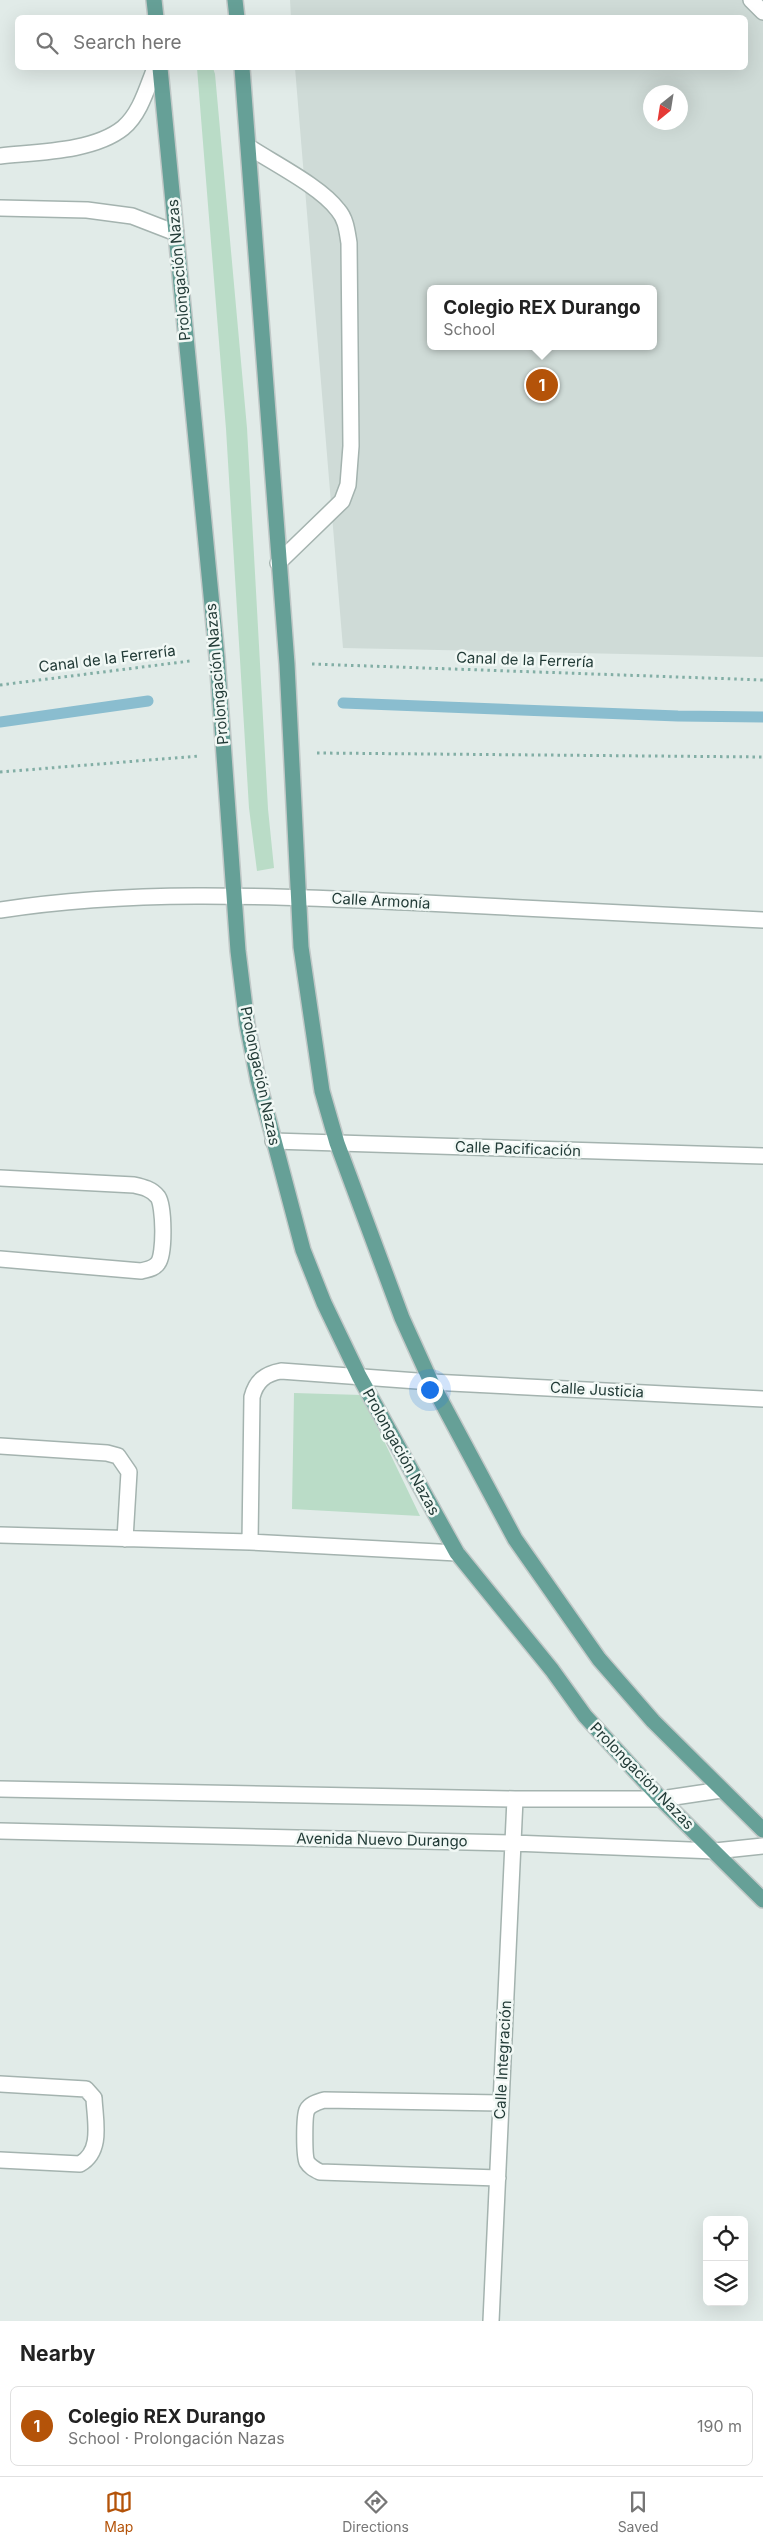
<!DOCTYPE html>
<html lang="en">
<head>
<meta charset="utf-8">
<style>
  body { margin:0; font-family:Inter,sans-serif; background:#f2f2f2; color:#222 }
  .controls { position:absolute; right:15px; bottom:15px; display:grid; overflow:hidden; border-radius:8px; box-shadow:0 5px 20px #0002 }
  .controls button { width:45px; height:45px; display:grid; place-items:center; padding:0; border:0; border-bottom:1px solid #e0e0e0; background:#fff; color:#222; font:25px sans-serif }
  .compass { position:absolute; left:643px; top:85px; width:45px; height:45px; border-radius:50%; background:#fff; box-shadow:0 5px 20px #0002; rotate:210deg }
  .you { position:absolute; left:429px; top:1389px; width:18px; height:18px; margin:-12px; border:4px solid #fff; border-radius:50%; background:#1a73e8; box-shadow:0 0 0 8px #1a73e833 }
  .badge { display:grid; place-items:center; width:32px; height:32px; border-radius:50%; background:#b45309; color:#fff; font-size:16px; font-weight:700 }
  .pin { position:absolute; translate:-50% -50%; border:2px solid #fff; box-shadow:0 1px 5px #0006 }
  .popup { position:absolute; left:427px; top:285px; width:230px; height:65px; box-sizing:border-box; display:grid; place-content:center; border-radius:8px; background:#fff; filter:drop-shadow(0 1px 4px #0005); font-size:16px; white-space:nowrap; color:#767676 }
  .popup b { font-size:19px; color:#222 }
  .popup::after { content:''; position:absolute; left:50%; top:100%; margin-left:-10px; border:10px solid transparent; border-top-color:#fff }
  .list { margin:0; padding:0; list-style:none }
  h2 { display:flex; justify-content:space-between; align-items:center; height:65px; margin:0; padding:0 20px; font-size:21px }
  h2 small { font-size:16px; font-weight:400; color:#767676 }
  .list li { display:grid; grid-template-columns:32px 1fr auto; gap:15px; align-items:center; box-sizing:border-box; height:80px; margin:0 10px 10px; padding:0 10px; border:1px solid #e0e0e0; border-radius:8px }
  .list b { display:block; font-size:19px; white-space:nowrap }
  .list p { margin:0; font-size:16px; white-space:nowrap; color:#767676 }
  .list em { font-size:16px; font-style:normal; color:#767676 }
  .icon { flex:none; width:28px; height:28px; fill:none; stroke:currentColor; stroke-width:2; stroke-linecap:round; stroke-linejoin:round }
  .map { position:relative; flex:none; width:763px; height:2321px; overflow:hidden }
  .search { position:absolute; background:#fff; box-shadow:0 5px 20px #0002; left:15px; right:15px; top:15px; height:55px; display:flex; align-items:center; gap:12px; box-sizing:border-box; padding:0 18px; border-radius:8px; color:#767676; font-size:19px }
  .sheet { height:155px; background:#fff }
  nav { display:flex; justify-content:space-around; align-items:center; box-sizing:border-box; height:70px; border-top:1px solid #e0e0e0; background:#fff; font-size:14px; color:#767676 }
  nav a { display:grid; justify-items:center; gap:2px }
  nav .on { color:#b45309 }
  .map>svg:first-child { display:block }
  .built { fill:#cfdbd7; fill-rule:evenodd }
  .green { fill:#badcc7 }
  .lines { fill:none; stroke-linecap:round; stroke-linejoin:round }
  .stream { stroke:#8abdcf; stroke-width:11 }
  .minor-casing { stroke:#a4b3af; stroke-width:18 }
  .major-casing { stroke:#c1c8c7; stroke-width:18 }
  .path { stroke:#82aea5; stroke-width:3; stroke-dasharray:2.5 4; stroke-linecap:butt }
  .minor { stroke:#fff; stroke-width:15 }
  .major { stroke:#66a097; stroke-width:15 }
  .labels { text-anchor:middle; stroke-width:5; stroke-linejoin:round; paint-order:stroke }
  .street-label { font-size:15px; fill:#223b37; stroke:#f1f8f5 }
</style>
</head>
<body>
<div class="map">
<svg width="763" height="2321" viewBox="0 0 763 2321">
  <rect width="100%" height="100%" fill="#e1ebe8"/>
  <path class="built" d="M290 0H763V657L343 648 295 68H746V18H291ZM650 92H680V122H650ZM431 289H653V346H431Z"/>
  <path class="green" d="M197 68H213L215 74 247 428 268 809 274 868 257 871 249 808 226 429Z
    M294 1393 362 1395 420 1516 292 1509Z"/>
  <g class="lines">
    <path class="stream" d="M343 703 678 716 763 717
      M0 722 148 701"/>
    <defs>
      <path id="minor" d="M751 0 763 12
        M249 147C275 164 321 187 338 210 346 219 347 231 349 243L351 446 348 485 342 501 278 563
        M0 156C36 152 93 152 123 128 140 114 147 88 155 68
        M0 208 87 210 132 216 176 233
        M0 910C135 889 271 896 406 902 525 908 644 914 763 920
        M273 1141 763 1156
        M0 1178 134 1185C143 1187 152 1189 158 1197 164 1206 165 1254 158 1263 154 1269 148 1269 141 1271L0 1259
        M0 1446 107 1453 118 1456 129 1472 125 1539
        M0 1535 250 1542 457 1553
        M250 1542 252 1397C256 1381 265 1374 281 1371L431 1382 763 1399
        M0 1789 515 1799H661L721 1790
        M0 1831 513 1843 715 1851 763 1846
        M0 2084 86 2089 94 2098C95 2121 103 2151 80 2164L0 2160
        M498 2178 320 2172C314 2169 310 2167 307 2162 304 2156 304 2116 307 2110 310 2104 318 2102 324 2100L501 2103
        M491 2321 515 1799"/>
      <path id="major" d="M154 0 156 18
        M235 0 237 18
        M160 68 217 657 238 951 247 1024 258 1080 303 1250 324 1303 359 1376 457 1553 552 1670 585 1716 661 1799 763 1900
        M242 68 287 664 301 947 322 1091 337 1143 402 1318 431 1382 515 1539 599 1659 653 1721 763 1830"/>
    </defs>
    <use href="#minor" class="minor-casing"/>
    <use href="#major" class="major-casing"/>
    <path class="path" d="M312 664 763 680
      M0 685 190 661
      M317 753 763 757
      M0 772 199 756"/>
    <use href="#minor" class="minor"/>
    <use href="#major" class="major"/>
  </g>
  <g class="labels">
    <g class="street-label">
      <text transform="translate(179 270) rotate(-95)" y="5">Prolongación Nazas</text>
      <text transform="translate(107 659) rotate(-7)" y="5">Canal de la Ferrería</text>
      <text transform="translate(525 660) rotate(2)" y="5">Canal de la Ferrería</text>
      <text transform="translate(217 674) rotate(-95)" y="5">Prolongación Nazas</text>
      <text transform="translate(381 901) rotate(3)" y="5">Calle Armonía</text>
      <text transform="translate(260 1076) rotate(78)" y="5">Prolongación Nazas</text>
      <text transform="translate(518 1149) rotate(2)" y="5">Calle Pacificación</text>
      <text transform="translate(597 1390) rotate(3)" y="5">Calle Justicia</text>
      <text transform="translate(401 1452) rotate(61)" y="5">Prolongación Nazas</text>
      <text transform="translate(642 1776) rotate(46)" y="5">Prolongación Nazas</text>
      <text transform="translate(382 1840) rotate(1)" y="5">Avenida Nuevo Durango</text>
      <text transform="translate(503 2060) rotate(-87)" y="5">Calle Integración</text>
    </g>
  </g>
</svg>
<div class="controls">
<button><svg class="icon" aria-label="locate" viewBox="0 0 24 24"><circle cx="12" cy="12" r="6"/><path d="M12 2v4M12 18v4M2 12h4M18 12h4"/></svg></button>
<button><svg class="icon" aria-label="layers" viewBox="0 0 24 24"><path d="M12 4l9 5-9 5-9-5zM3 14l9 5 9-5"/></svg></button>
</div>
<svg class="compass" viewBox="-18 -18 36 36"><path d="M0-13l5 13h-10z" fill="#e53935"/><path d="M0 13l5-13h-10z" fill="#767676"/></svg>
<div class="you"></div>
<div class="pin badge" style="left:542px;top:385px">1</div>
<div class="popup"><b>Colegio REX Durango</b>School</div>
<div class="search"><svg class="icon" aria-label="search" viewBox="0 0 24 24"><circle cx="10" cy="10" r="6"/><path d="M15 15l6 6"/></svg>Search here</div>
</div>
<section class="sheet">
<h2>Nearby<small></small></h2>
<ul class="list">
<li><span class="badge">1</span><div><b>Colegio REX Durango</b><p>School · Prolongación Nazas</p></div><em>190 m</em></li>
</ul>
</section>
<nav>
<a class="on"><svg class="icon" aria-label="map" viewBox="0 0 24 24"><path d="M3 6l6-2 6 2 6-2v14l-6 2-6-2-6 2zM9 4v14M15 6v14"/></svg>Map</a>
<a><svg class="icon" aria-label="directions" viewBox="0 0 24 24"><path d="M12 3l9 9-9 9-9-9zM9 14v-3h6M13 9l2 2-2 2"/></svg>Directions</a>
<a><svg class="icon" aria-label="saved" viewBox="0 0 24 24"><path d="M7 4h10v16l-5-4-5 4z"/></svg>Saved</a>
</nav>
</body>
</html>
